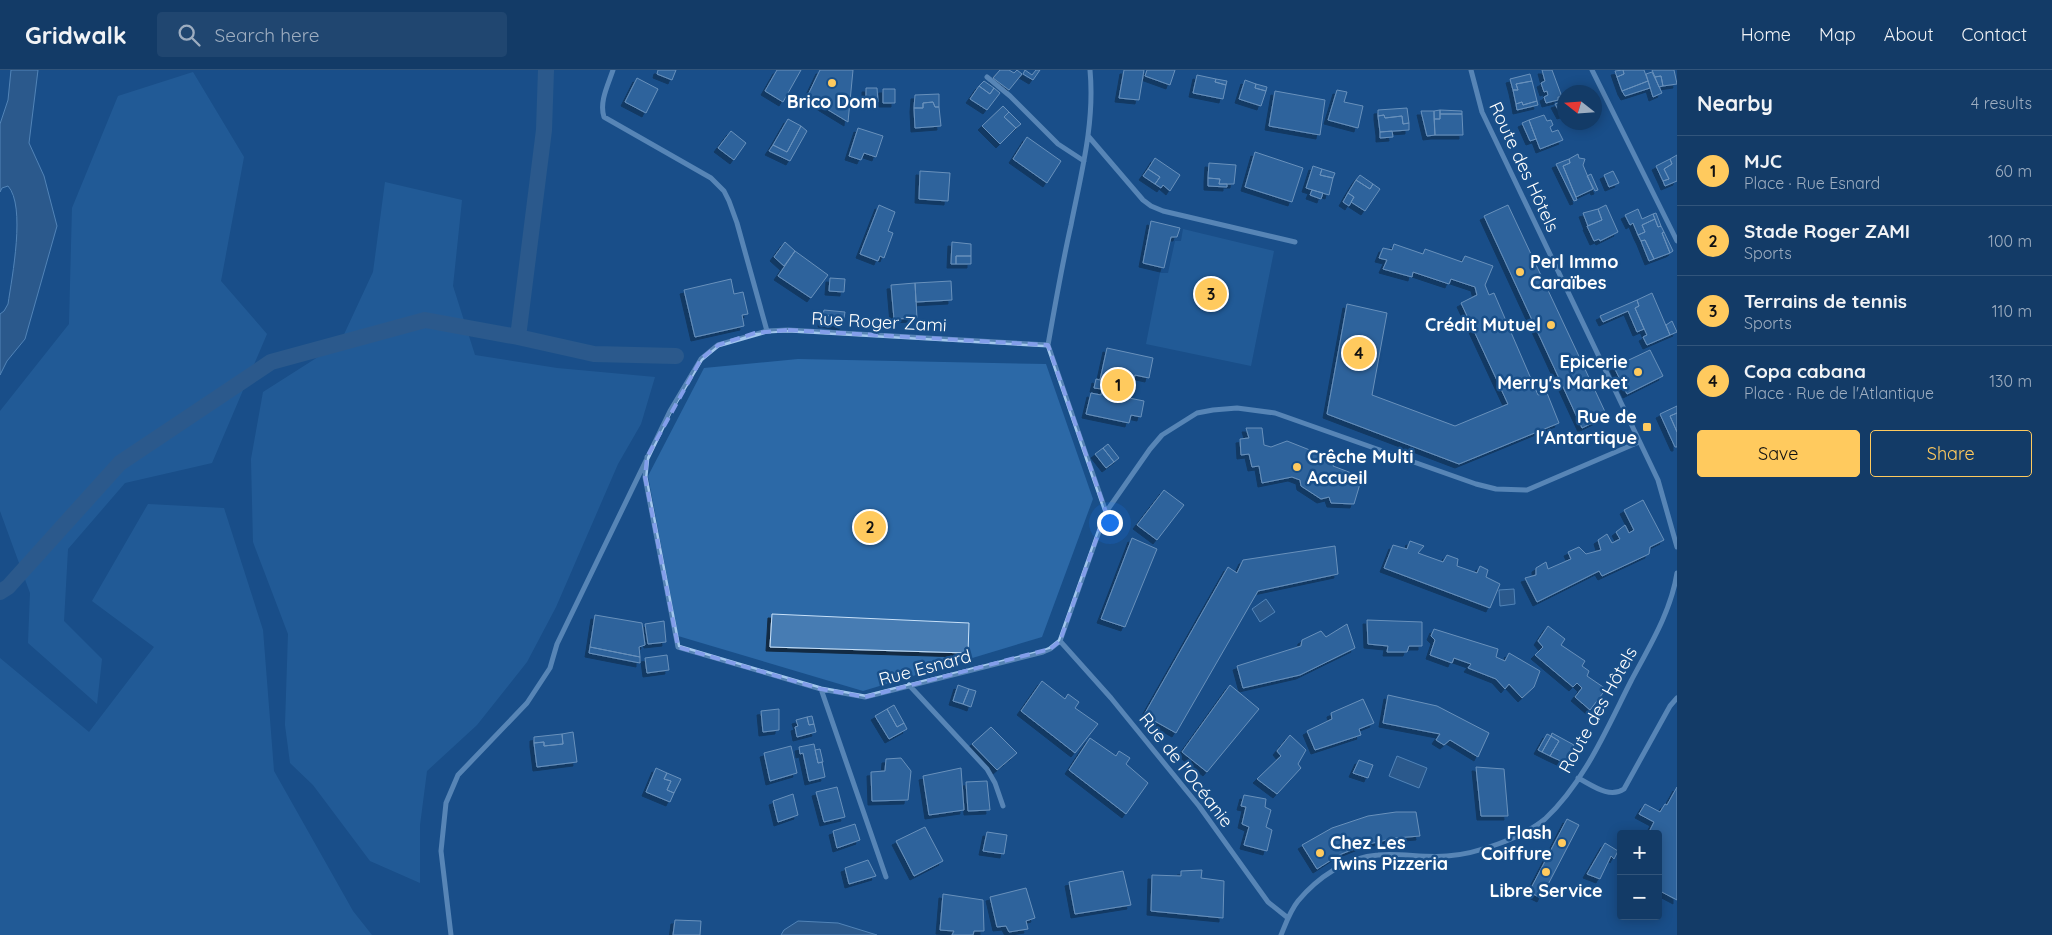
<!DOCTYPE html>
<html lang="en">
<head>
<meta charset="utf-8">
<style>
  body { margin:0; font-family:Quicksand,sans-serif; background:#204670; color:#f1f3f6 }
  .controls { position:absolute; right:15px; bottom:15px; display:grid; overflow:hidden; border-radius:5px; box-shadow:0 2px 12px #0003 }
  .controls button { width:45px; height:45px; display:grid; place-items:center; padding:0; border:0; border-bottom:1px solid #32557b; background:#133b67; color:#f1f3f6; font:25px sans-serif }
  .compass { position:absolute; left:1557px; top:15px; width:45px; height:45px; border-radius:50%; background:#133b67; box-shadow:0 2px 12px #0003; rotate:287deg }
  .you { position:absolute; left:1109px; top:452px; width:18px; height:18px; margin:-12px; border:4px solid #fff; border-radius:50%; background:#1a73e8; box-shadow:0 0 0 8px #1a73e833 }
  .badge { display:grid; place-items:center; width:32px; height:32px; border-radius:50%; background:#ffca5e; color:#111; font-size:16px; font-weight:700 }
  .pin { position:absolute; translate:-50% -50%; border:2px solid #fff; box-shadow:0 1px 5px #0006 }
  .list { margin:0; padding:0; list-style:none }
  h2 { display:flex; justify-content:space-between; align-items:center; height:65px; margin:0; padding:0 20px; font-size:21px }
  h2 small { font-size:16px; font-weight:400; color:#9dadc0 }
  .list li { display:grid; grid-template-columns:32px 1fr auto; gap:15px; align-items:center; box-sizing:border-box; height:70px; padding:0 20px; border-top:1px solid #32557b }
  .list b { display:block; font-size:19px; white-space:nowrap }
  .list p { margin:0; font-size:16px; white-space:nowrap; color:#9dadc0 }
  .list em { font-size:16px; font-style:normal; color:#9dadc0 }
  .actions { display:flex; gap:10px; padding:15px 20px }
  .actions a { flex:1; padding:11px 0; border:1px solid #ffca5e; border-radius:5px; text-align:center; font-size:18px; color:#ffca5e }
  .actions .main { background:#ffca5e; color:#111 }
  .icon { flex:none; width:28px; height:28px; fill:none; stroke:currentColor; stroke-width:2; stroke-linecap:round; stroke-linejoin:round }
  .map { position:relative; flex:none; width:1677px; height:865px; overflow:hidden }
  header { display:flex; align-items:center; gap:30px; box-sizing:border-box; height:70px; padding:0 25px; background:#133b67; border-bottom:1px solid #32557b }
  header strong { font-size:24px }
  nav { display:flex; gap:28px; margin-inline-start:auto; font-size:18px }
  .search { width:350px; height:45px; background:#204670; display:flex; align-items:center; gap:12px; box-sizing:border-box; padding:0 18px; border-radius:5px; color:#9dadc0; font-size:19px }
  main { display:flex }
  aside { flex:1; background:#133b67 }
  .map>svg:first-child { display:block }
  .green { fill:#2c69a7 }
  .water { fill:#406791; stroke:#95c3ef }
  .lines { fill:none; stroke-linecap:round; stroke-linejoin:round }
  .canal { stroke:#406791; stroke-width:16 }
  .building { fill:#467bb3; stroke:#c8e1f9; filter:url(#shadow) }
  .street { stroke:#a2c7ed; stroke-width:5 }
  .marked { fill:none; stroke:#839eea; stroke-width:4; stroke-dasharray:10 6; stroke-linejoin:round }
  .poi-dot { fill:#ffca5e; stroke:#194f89; stroke-width:2 }
  .labels { text-anchor:middle; stroke-width:5; stroke-linejoin:round; paint-order:stroke }
  .poi-label { font-size:18px; font-weight:bold; fill:#fff; stroke:#194f89; text-anchor:end }
  .street-label { font-size:18px; fill:#fff; stroke:#194f89 }
</style>
</head>
<body>
<header>
<strong>Gridwalk</strong>
<div class="search"><svg class="icon" aria-label="search" viewBox="0 0 24 24"><circle cx="10" cy="10" r="6"/><path d="M15 15l6 6"/></svg>Search here</div>
<nav><a>Home</a><a>Map</a><a>About</a><a>Contact</a></nav>
</header>
<main>
<div class="map">
<svg width="1677" height="865" viewBox="0 0 1677 865">
  <defs>
    <filter id="shadow"><feDropShadow dx="-4" dy="4" stdDeviation="0" flood-color="#0009"/></filter>
  </defs>
  <rect width="100%" height="100%" fill="#194f89"/>
  <path class="green" d="M193 2 244 87 221 211 267 264 212 393 125 413 68 479 64 551 102 589 97 634 28 573 30 523 0 441V341L69 254 72 138 118 26Z
    M385 112 462 130 453 216 475 285 557 298 655 307 641 354 618 394 556 537 527 592 477 655 427 701 420 755V813L370 791 313 715 290 693 285 655 288 564 253 472 251 389 263 322 340 273 373 202Z
    M1183 159 1274 181 1251 296 1146 274 1160 203H1168L1175 171H1181Z
    M798 289 1046 294 1093 429 1042 567 863 621 678 566 648 406 704 298Z
    M148 434 224 438 263 560 274 701 353 841 372 865H0V588L89 662 154 577 92 531Z"/>
  <path class="water" d="M11 0H38L29 73 44 106 57 156 25 269 7 291 0 305V244L4 241 8 234C12 207 26 136 8 116L2 118 0 122V54L8 30Z
    M1514 519 1515 534 1500 536 1499 520Z
    M1266 529 1275 542 1260 552 1252 539Z
    M1397 686 1427 698 1419 718 1389 706Z
    M798 851 838 853 877 865H781L784 860Z"/>
  <g class="lines">
    <path class="canal" d="M518 267 544 60 546 0
      M0 522 8 517 120 393 271 292 425 250 518 267 594 284 676 286"/>
  </g>
  <path class="building" d="M658 0H676L672 10 657 4Z
    M777 0H801L783 32 765 21Z
    M820 0H853L848 52 807 27Z
    M1000 0H1009L1014 3 1017 0 1022 4 1009 20 993 8Z
    M1025 0 1032 5 1036 0H1040L1033 10 1023 4Z
    M1124 0H1144L1139 30 1119 28Z
    M1147 0H1175L1170 15 1145 6Z
    M1542 0H1552L1562 27H1558V30L1546 33 1544 27 1548 25 1547 21 1544 22 1541 13 1545 11Z
    M1623 0 1624 4 1617 7 1615 1Z
    M1623 0H1644L1648 11 1622 21 1617 7 1624 4Z
    M1652 0H1674L1677 14 1663 16 1661 6 1655 7Z
    M1652 2 1662 23 1653 27 1646 4Z
    M1530 4 1532 11 1516 14 1518 20H1513L1510 9Z
    M1197 5 1216 9 1215 12 1226 15 1223 29 1193 23Z
    M1661 6 1663 16 1659 17 1655 7Z
    M637 8 658 19 646 43 625 32Z
    M1216 9 1227 11 1226 15 1215 12Z
    M1245 10 1256 14 1255 18 1266 21 1261 36 1239 29Z
    M984 11 994 18 990 24 979 16Z
    M1532 11 1537 31 1523 35 1522 32 1516 34 1513 20H1518L1516 14Z
    M1648 11 1650 18 1625 26 1622 21Z
    M1256 14 1267 17 1266 21 1255 18Z
    M979 16 990 24 994 18 1000 23 987 40 970 29Z
    M866 18H877L878 32H866Z
    M883 19H895V33H883Z
    M1337 20 1347 22 1344 32 1363 36 1358 58 1328 50Z
    M1275 21 1325 30 1320 65 1269 56Z
    M939 24V37H935L933 32 923 33V38H914L915 25Z
    M1537 31 1538 35 1517 40 1516 34 1522 32 1523 35Z
    M1564 31V44L1561 45 1555 34Z
    M933 32 935 37H939L941 56 915 58 914 38H923V33Z
    M1003 36 1009 42 1004 47 1016 58 1000 74 982 56Z
    M1407 38 1409 53 1403 54 1402 46 1385 48 1384 45 1378 46V40Z
    M1440 40 1462 41V44H1440Z
    M1440 40V49H1434V41Z
    M1421 41H1434L1435 65 1427 66Z
    M1009 42 1021 54 1016 58 1004 47Z
    M1440 44H1462L1463 65H1435L1434 49H1440Z
    M1384 45 1385 48 1402 46 1403 54 1409 53V60L1380 62 1378 46Z
    M1544 45 1547 51 1551 50 1553 55 1550 57 1552 62 1558 60 1563 70 1540 79 1529 50Z
    M788 49 801 56 787 82 773 75Z
    M1529 50 1536 69 1530 71 1522 53Z
    M801 56 807 61 790 91 769 81 773 75 787 82Z
    M858 58 883 66 876 87 864 83 861 90 849 86Z
    M731 61 746 73 734 90 718 78Z
    M1392 61 1393 67 1380 68V62Z
    M1027 67 1061 91 1047 113 1013 89Z
    M1255 82 1303 98 1292 132 1245 117Z
    M1578 84 1579 88 1585 89 1583 95 1593 119 1576 127 1563 96 1570 93 1569 89Z
    M1677 85V111L1665 116 1663 111 1669 109 1664 99 1672 94 1670 89Z
    M1155 88 1180 105 1170 121 1163 115 1161 118 1155 114 1160 107 1148 99Z
    M1569 89 1570 93 1563 96 1577 130 1574 131 1556 94Z
    M1670 89 1672 94 1664 99 1669 109 1663 111 1656 96Z
    M1209 93 1236 95 1234 114H1219L1220 109 1208 108Z
    M1313 96 1322 99 1320 105 1333 108 1329 125 1306 118Z
    M1148 99 1160 107 1155 114 1143 106Z
    M1322 99 1335 103 1333 108 1320 105Z
    M920 101 950 103 948 131 919 129Z
    M1613 101 1619 113 1609 117 1604 105Z
    M1591 104 1598 120 1595 121 1587 106Z
    M1360 105 1373 114 1370 119 1356 110Z
    M1208 108 1220 109 1219 114H1227V117L1208 116Z
    M1356 110 1370 119 1373 114 1380 119 1365 141 1351 132 1354 127 1348 123Z
    M1312 120 1323 123 1321 129 1310 125Z
    M1348 123 1354 127 1349 136 1343 132Z
    M879 135 895 142 888 161 893 163 884 188 880 186 878 191 860 184Z
    M1508 135 1607 346 1582 358 1484 146Z
    M1606 135 1618 162 1600 171 1599 169 1594 171 1587 156 1602 150 1598 139Z
    M1598 139 1602 150 1588 156 1583 143Z
    M1638 139 1642 149 1653 144 1655 149 1642 155 1645 162 1638 165 1633 153 1630 155 1625 145Z
    M1656 143 1661 156 1658 157 1653 144Z
    M1655 149 1658 157 1661 156 1664 162 1662 163 1670 183 1654 189 1645 170 1641 171 1638 165 1645 162 1642 155Z
    M1151 151 1180 158 1177 167H1171L1164 198 1143 193Z
    M1664 162 1673 181 1670 183 1662 163Z
    M1645 170 1654 189 1649 191 1641 171Z
    M785 172 795 181 784 196 774 187Z
    M952 172 971 174V186H956V194H951Z
    M1394 174 1423 184 1425 179 1462 192 1465 186 1493 196 1485 215 1489 225 1494 223 1538 325 1547 323 1559 353 1459 394 1327 344 1347 234 1387 243 1372 325 1455 356 1508 334 1461 233 1477 225 1475 217 1451 209 1449 214 1413 202 1412 207 1383 199 1387 190 1379 188 1383 178 1392 180Z
    M795 181 828 205 811 228 778 206Z
    M956 186H971V194H956Z
    M830 208 845 209 844 222 829 221Z
    M731 209 734 224 743 222 748 244 742 245 744 256 695 267 684 220Z
    M951 211 952 230 916 232 915 213Z
    M915 213 917 248 894 249 891 215Z
    M1652 223 1670 265 1647 275 1643 267 1647 265 1635 238 1639 236 1637 230Z
    M1637 230 1639 236 1635 238 1644 259 1637 262 1628 241 1603 252 1600 246Z
    M824 240 845 242 844 248 823 245Z
    M823 245 844 248 843 256 822 253Z
    M1672 251 1677 262 1670 265 1666 255Z
    M1107 278 1153 288 1149 308 1135 305 1129 328 1144 331 1141 347 1131 345 1129 353 1086 344 1091 323 1101 325 1104 311 1100 310Z
    M1650 280 1663 306 1627 324 1614 297Z
    M1096 309 1104 311 1102 319 1094 318Z
    M1677 336V343L1670 346 1677 362V377H1675L1660 344Z
    M1677 343V362L1670 346Z
    M1246 358H1262L1264 375 1271 377 1287 371 1335 390 1333 396 1362 407 1354 434 1331 433 1329 427 1321 429 1301 416 1300 410 1292 407 1262 413 1259 396 1252 397 1249 384 1241 385 1240 369 1249 368Z
    M1108 374 1119 388 1114 392 1103 378Z
    M1103 378 1114 392 1106 398 1095 384Z
    M1164 420 1184 435 1157 470 1137 455Z
    M1643 430 1664 470 1650 477 1649 484 1602 506 1599 501 1537 532 1525 508 1536 505V498L1546 492 1548 499 1571 489 1568 482 1579 477 1586 484 1601 480 1598 470 1607 464 1612 473 1620 469 1616 462 1625 455 1629 463 1634 460 1624 440Z
    M1132 468 1157 479 1125 557 1101 549Z
    M1410 471 1424 476 1418 483 1443 492 1447 485 1458 489 1457 496 1477 503 1480 496 1488 500 1486 507 1500 514 1490 538 1384 498 1393 475 1407 479Z
    M1335 476 1338 504 1258 521 1176 663 1144 645 1228 497 1237 503 1243 490Z
    M772 544 969 553 968 583 770 577Z
    M595 545 642 553 645 575 639 577 640 587 590 577Z
    M1367 550 1422 552V576H1409L1407 582H1387L1388 576 1368 574Z
    M664 551 666 572 648 574 645 554Z
    M1347 554 1355 578 1300 605 1243 618 1237 596 1301 576 1302 570 1321 561 1326 567Z
    M1548 556 1565 569 1561 575 1585 591 1582 596 1589 601 1587 606 1606 619 1590 640 1575 627 1582 618 1577 613 1573 617 1535 585 1543 577 1538 571Z
    M1434 559 1498 579 1496 587 1505 591 1509 583 1540 601 1534 617 1522 628 1509 614 1505 619 1496 609 1468 598 1471 594 1454 588 1452 593 1430 585 1435 570 1431 566Z
    M590 577 640 587V593L589 583Z
    M667 585 669 600 647 603 645 588Z
    M1042 611 1065 629 1068 624 1079 632 1075 638 1098 654 1075 683 1021 641Z
    M958 615 969 619 963 634 953 631Z
    M1230 615 1259 639 1207 702 1182 682Z
    M969 619 976 621 971 637 963 634Z
    M1388 625 1437 636 1489 663 1478 687 1450 670 1444 675 1436 670 1440 664 1383 653Z
    M1363 629 1374 653 1359 659 1361 665 1315 680 1307 661 1332 649 1331 643Z
    M894 635 904 653 897 657 887 639Z
    M779 639V660L763 662 761 641Z
    M887 639 897 657 904 653 907 659 889 669 875 646Z
    M812 646 814 654 809 655 807 647Z
    M807 647 809 655 814 654 816 662 797 667 795 657 798 656 796 650Z
    M991 657 1017 683 997 700 972 674Z
    M573 662 577 692 537 697 534 673 544 672V676L563 674 562 664Z
    M1552 663 1574 675 1565 693 1550 686 1559 671 1551 666Z
    M562 664 563 674 544 676V672L534 673V667Z
    M1547 664 1551 666 1542 682 1538 680Z
    M1290 665 1306 680 1298 694 1301 698 1277 724 1257 709 1281 686 1277 681Z
    M1551 666 1559 671 1550 686 1542 682Z
    M1090 668 1116 686 1119 681 1130 688 1126 694 1148 713 1126 744 1069 700Z
    M814 674 818 693 822 692 825 707 809 711 803 683 800 684 799 677Z
    M791 676 797 703 770 711 764 683Z
    M820 679 823 692 818 693 815 680Z
    M901 688 911 701 908 730 872 731 871 702 885 701 886 689Z
    M1359 690 1373 695 1368 708 1353 703Z
    M1476 697 1504 699 1508 746H1481Z
    M656 698 667 703 664 709 671 711 667 720 674 723 670 732 646 722Z
    M961 698 964 740 929 745 923 706Z
    M667 703 681 709 674 723 667 720 671 711 664 709Z
    M987 711 990 740 968 741 966 712Z
    M837 717 845 747 824 752 816 722Z
    M1677 717V830L1658 820V764H1648L1654 752 1639 744 1645 734 1660 742 1665 734 1667 735Z
    M793 724 798 745 778 752 773 731Z
    M1244 725 1266 729 1265 737 1271 740 1266 757 1272 760 1267 781 1244 775 1249 757 1242 754 1246 737 1241 736Z
    M1396 742H1416L1420 766 1395 768 1364 775 1339 785 1317 799 1302 775 1332 758 1368 746Z
    M1567 749 1579 755 1541 828 1529 822Z
    M855 754 860 770 837 778 833 761Z
    M925 757 943 791 914 806 896 771Z
    M987 762 1007 765 1004 784 983 781Z
    M1605 773 1618 781 1614 789 1611 786 1600 809 1587 804Z
    M868 790 876 806 849 814 845 798Z
    M1202 800 1201 808 1224 811 1223 848 1151 841 1152 805 1181 806V801Z
    M1123 801 1131 835 1075 844 1069 812Z
    M1026 818 1035 848 1026 851 1028 859 1009 862 1006 856 997 857 990 827Z
    M943 824 983 830 984 861H974L973 865H952L954 861 940 860Z
    M675 850 701 851 700 865H673Z"/>
  <g class="lines">
    <path class="street" d="M613 0C608 15 599 32 604 47L711 108 724 121 729 131 737 153 767 261 788 260 1048 275C1055 235 1062 195 1071 155 1081 104 1095 53 1090 0
      M1471 0 1482 42 1658 410 1677 477
      M1592 0 1677 171
      M987 7 1010 26 1058 74 1084 91
      M1089 67 1143 130 1151 136 1163 141 1295 172
      M647 387 645 407 678 577 821 619 865 627 1043 582 1050 579 1060 571 1106 442 1048 275
      M1106 442 1150 379 1162 365 1197 343 1213 340 1237 338 1275 343 1476 414 1496 419 1527 420 1639 372
      M1060 571 1111 628 1199 736 1268 832 1288 848
      M909 615 987 699 995 713 1003 736
      M821 619 886 807
      M1578 708C1592 715 1609 729 1624 719L1670 636 1677 628
      M451 865 441 781 446 733 458 705 527 633 550 598 557 574 670 341 701 289 718 275 767 261
      M1281 865C1286 853 1290 841 1298 831 1317 808 1347 787 1378 785 1401 783 1424 788 1447 786 1464 785 1482 780 1498 774 1514 768 1532 760 1545 749 1584 713 1607 658 1631 611 1649 577 1671 542 1677 503"/>
  </g>
  <path d="M0 0H1677V865H0ZM788 260 1048 275 1106 442 1060 571 1050 579 865 627 821 619 678 577 645 407 647 387 701 289 718 275 755 263Z" fill="#194f89" fill-opacity=".55" fill-rule="evenodd"/>
  <path class="marked" d="M788 260 1048 275 1106 442 1060 571 1050 579 865 627 821 619 678 577 645 407 647 387 701 289 718 275 755 263Z"/>
  <g class="poi-dot">
    <circle cx="832" cy="13" r="5"/>
    <circle cx="1520" cy="202" r="5"/>
    <circle cx="1551" cy="255" r="5"/>
    <circle cx="1638" cy="302" r="5"/>
    <rect x="1642" y="352" width="10" height="10" rx="2.5"/>
    <circle cx="1297" cy="397" r="5"/>
    <circle cx="1562" cy="773" r="5"/>
    <circle cx="1320" cy="783" r="5"/>
    <circle cx="1546" cy="802" r="5"/>
  </g>
  <g class="labels">
    <g class="poi-label">
      <text x="832" y="38" text-anchor="middle">Brico Dom</text>
      <text x="1530" y="198" text-anchor="start">Perl Immo<tspan x="1530" dy="21">Caraïbes</tspan></text>
      <text x="1541" y="261">Crédit Mutuel</text>
      <text x="1628" y="298">Epicerie<tspan x="1628" dy="21">Merry's Market</tspan></text>
      <text x="1637" y="353">Rue de<tspan x="1637" dy="21">l'Antartique</tspan></text>
      <text x="1307" y="393" text-anchor="start">Crêche Multi<tspan x="1307" dy="21">Accueil</tspan></text>
      <text x="1552" y="769">Flash<tspan x="1552" dy="21">Coiffure</tspan></text>
      <text x="1330" y="779" text-anchor="start">Chez Les<tspan x="1330" dy="21">Twins Pizzeria</tspan></text>
      <text x="1546" y="827" text-anchor="middle">Libre Service</text>
    </g>
    <g class="street-label">
      <text transform="translate(1524 97) rotate(65)" y="6">Route des Hôtels</text>
      <text transform="translate(879 252) rotate(3)" y="6">Rue Roger Zami</text>
      <text transform="translate(925 598) rotate(-15)" y="6">Rue Esnard</text>
      <text transform="translate(1598 640) rotate(-61)" y="6">Route des Hôtels</text>
      <text transform="translate(1186 700) rotate(52)" y="6">Rue de l'Océanie</text>
    </g>
  </g>
</svg>
<div class="controls">
<button>+</button>
<button>−</button>
</div>
<svg class="compass" viewBox="-18 -18 36 36"><path d="M0-13l5 13h-10z" fill="#e53935"/><path d="M0 13l5-13h-10z" fill="#9dadc0"/></svg>
<div class="you"></div>
<div class="pin badge" style="left:1118px;top:315px">1</div>
<div class="pin badge" style="left:870px;top:457px">2</div>
<div class="pin badge" style="left:1211px;top:224px">3</div>
<div class="pin badge" style="left:1359px;top:283px">4</div>
</div>
<aside>
<h2>Nearby<small>4 results</small></h2>
<ul class="list">
<li><span class="badge">1</span><div><b>MJC</b><p>Place · Rue Esnard</p></div><em>60 m</em></li>
<li><span class="badge">2</span><div><b>Stade Roger ZAMI</b><p>Sports</p></div><em>100 m</em></li>
<li><span class="badge">3</span><div><b>Terrains de tennis</b><p>Sports</p></div><em>110 m</em></li>
<li><span class="badge">4</span><div><b>Copa cabana</b><p>Place · Rue de l'Atlantique</p></div><em>130 m</em></li>
</ul>
<div class="actions"><a class="main">Save</a><a>Share</a></div>
</aside>
</main>
</body>
</html>
